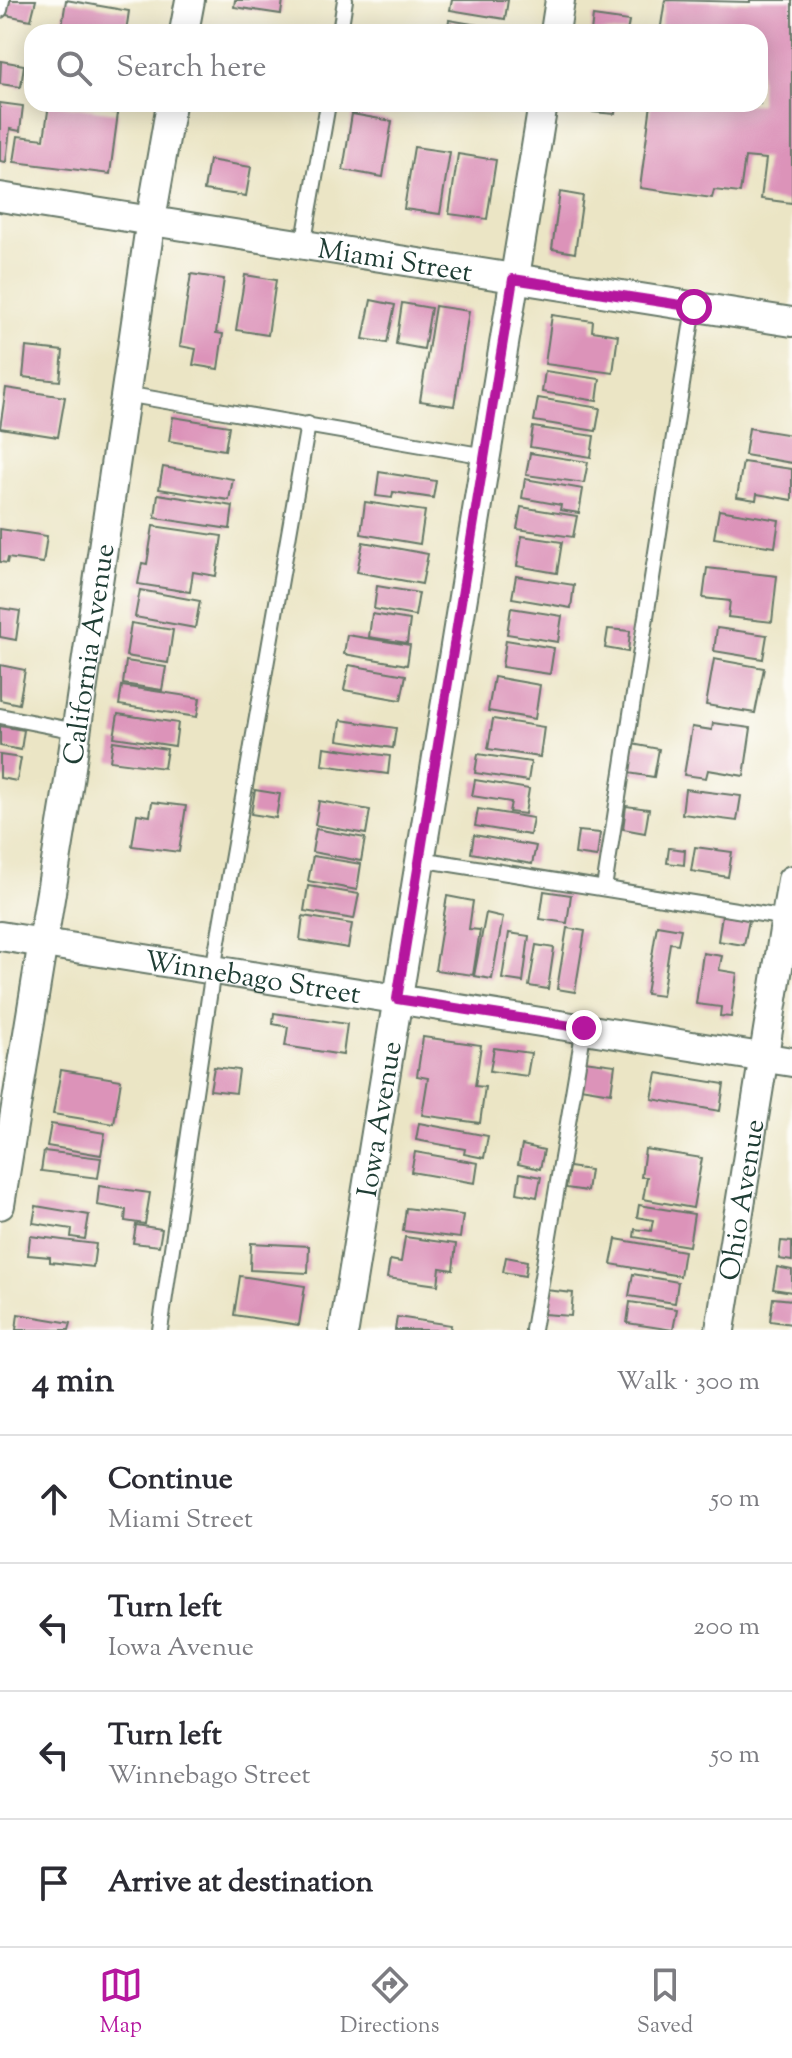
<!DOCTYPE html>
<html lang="en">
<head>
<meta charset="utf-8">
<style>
  body { margin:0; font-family:"Sorts Mill Goudy",serif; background:#f7f7f7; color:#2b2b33 }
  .stop { position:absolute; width:24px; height:24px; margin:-18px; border:6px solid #b5179e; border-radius:50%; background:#fff }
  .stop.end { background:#b5179e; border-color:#fff; box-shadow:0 2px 8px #0008 }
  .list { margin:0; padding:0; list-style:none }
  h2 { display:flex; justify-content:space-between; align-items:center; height:104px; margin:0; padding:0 32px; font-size:34px }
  h2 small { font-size:26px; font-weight:400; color:#7c7c81 }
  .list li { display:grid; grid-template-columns:52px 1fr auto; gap:24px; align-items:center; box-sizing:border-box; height:128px; padding:0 32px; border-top:2px solid #e1e1e2 }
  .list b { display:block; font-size:30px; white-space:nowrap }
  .list p { margin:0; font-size:26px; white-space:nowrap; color:#7c7c81 }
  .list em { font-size:26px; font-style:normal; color:#7c7c81 }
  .icon { flex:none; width:44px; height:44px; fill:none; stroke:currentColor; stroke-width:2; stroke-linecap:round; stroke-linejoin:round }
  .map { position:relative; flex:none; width:792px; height:1330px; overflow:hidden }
  .search { position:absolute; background:#fff; box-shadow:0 4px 20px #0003; left:24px; right:24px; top:24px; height:88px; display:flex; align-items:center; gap:20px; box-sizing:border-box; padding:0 28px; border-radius:24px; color:#7c7c81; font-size:30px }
  .sheet { height:616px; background:#fff }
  nav { display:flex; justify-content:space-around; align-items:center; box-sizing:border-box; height:112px; border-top:2px solid #e1e1e2; background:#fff; font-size:22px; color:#7c7c81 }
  nav a { display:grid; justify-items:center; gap:4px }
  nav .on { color:#b5179e }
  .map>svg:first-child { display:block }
  .building { fill:#dc93b9 }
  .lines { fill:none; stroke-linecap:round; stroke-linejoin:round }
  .service-casing { stroke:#667867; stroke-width:18 }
  .minor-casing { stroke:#667867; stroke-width:32 }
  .service { stroke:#fff; stroke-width:14 }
  .minor { stroke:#fff; stroke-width:28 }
  .route { stroke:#b5179e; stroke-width:10 }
  .labels { text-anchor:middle; stroke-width:6; stroke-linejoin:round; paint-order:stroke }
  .street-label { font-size:28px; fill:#1f3d34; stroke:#fdfcf7 }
</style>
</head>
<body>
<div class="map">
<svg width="792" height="1330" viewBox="0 0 792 1330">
  <rect width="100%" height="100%" fill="#fdfcf7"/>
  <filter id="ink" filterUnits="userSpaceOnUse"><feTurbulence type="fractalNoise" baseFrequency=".0125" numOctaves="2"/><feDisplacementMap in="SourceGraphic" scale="16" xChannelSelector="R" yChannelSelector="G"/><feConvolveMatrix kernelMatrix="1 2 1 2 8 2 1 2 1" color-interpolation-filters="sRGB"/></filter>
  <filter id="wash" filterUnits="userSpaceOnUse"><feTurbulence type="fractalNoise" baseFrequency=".006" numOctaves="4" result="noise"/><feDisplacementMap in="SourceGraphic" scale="32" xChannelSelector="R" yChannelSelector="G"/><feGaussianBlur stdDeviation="1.8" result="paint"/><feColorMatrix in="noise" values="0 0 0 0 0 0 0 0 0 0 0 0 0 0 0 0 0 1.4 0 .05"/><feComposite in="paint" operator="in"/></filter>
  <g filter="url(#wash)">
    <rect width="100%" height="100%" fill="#ebe5c5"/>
    <g id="blocks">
      <path class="building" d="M10 0H36L31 20 6 15Z
        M66 0 129 11 126 32H61Z
        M235 0H283L281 14 234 7Z
        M452 0H508L505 19 450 10Z
        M665 0 750 2V0H792V203L761 199 766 159 745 157 740 193 714 190 712 198 640 188 651 104H760V32H660Z
        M593 16 629 21 627 32H591Z
        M449 20 501 29V32H447Z
        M1 61 24 65 21 87 0 84Z
        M0 103 23 106 20 131 10 129 6 162 0 161Z
        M49 104 118 113 110 174 14 162 18 136 44 139Z
        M594 104H616L615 114 593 112Z
        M352 114 392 121 383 177 343 170Z
        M414 147 450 152 440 214 404 209Z
        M458 154 496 160 487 219 449 214Z
        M209 160 251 167 246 196 204 190Z
        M560 192 583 196 575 253 552 249Z
        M191 274 224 279 216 333 223 334 218 369 193 365 196 349 180 346Z
        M245 275 276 280 268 335 236 330Z
        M371 300 395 305 387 343 363 339Z
        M402 303 431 308 424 349 396 344Z
        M435 306 469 311 454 406 420 401Z
        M552 315 593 321 592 331 618 335 613 373 545 364Z
        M26 347 63 351 60 381 23 377Z
        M545 371 600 379 597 401 542 392Z
        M6 388 65 397 58 437 0 428Z
        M538 398 600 408 596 431 534 421Z
        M173 417 229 426 225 450 169 441Z
        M533 427 594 436 591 457 530 447Z
        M749 428 792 435V463L745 455Z
        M530 453 588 462 584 483 526 475Z
        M743 462 792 469V500L757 494 756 500 737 497Z
        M163 467 233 479 229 500 159 489Z
        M379 472 436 481 433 498 393 492 392 498 376 496Z
        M525 479 583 489 579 513 560 510 561 505 522 498Z
        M158 494 233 506 230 529 155 518Z
        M365 502 425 511 420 544 361 534Z
        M521 507 577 516 573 537 517 529Z
        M719 510 779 520 775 547 714 538Z
        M153 526 222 536 216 576 193 572 190 592 138 584 142 563 147 564Z
        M0 529 47 536 43 563 8 558 7 563 0 562Z
        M522 536 562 542 557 573 517 566Z
        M363 542 428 554 422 584 357 572Z
        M707 568 777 576 772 622 728 617 730 601 703 598Z
        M516 576 574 585 571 608 512 598Z
        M377 586 419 593 415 616 374 609Z
        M140 590 200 601 195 628 135 617Z
        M0 608 20 611 16 640 0 637Z
        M511 608 562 616 558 642 507 634Z
        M372 614 410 620 407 643 369 637Z
        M131 623 173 630 168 663 126 656Z
        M717 628 767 635 763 659 714 651Z
        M608 629 630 631 628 652 605 648Z
        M347 635 410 645 407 665 344 654Z
        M506 640 554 648 550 674 502 667Z
        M714 659 764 668 755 713 706 705Z
        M126 661 166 667 162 690 123 684Z
        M0 665 25 670 19 704 0 700Z
        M349 665 406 675 401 700 344 690Z
        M494 677 540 685 535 719 488 711Z
        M122 686 200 698 197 717 119 705Z
        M118 714 178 723 175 746 114 737Z
        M493 719 544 727 540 757 488 749Z
        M341 720 396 728 393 748 338 740Z
        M713 723 751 728 744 776 708 770 706 778 684 775 692 727 712 730Z
        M0 726 24 730 21 750 0 746Z
        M113 741 167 749 164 768 110 761Z
        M632 744 659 749 654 777 628 773Z
        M324 747 390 756 388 774 322 765Z
        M478 754 531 762 528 781 475 773Z
        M0 755 21 758 17 781 0 778Z
        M475 780 529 789 525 814 509 812 511 802 472 796Z
        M685 789 741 796 737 821 682 814Z
        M255 790 280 794 276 818 251 814Z
        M319 801 370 810 366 834 315 825Z
        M152 802 186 806 179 852 132 846 137 814 150 816Z
        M626 806 649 809 645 833 623 829Z
        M478 809 533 818 530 835 475 826Z
        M316 829 365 838 361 861 312 852Z
        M578 831 600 833 597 857 575 854Z
        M474 835 536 846 532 864 471 853Z
        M695 847 732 852 728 877 691 871Z
        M669 848 685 850 684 865 667 863Z
        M313 856 361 864 357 890 308 881Z
        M308 886 359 894 354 919 304 911Z
        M544 891 571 895 567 923 540 919Z
        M447 896 473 901 469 929 480 930 473 975 435 970Z
        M486 913 503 917 492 979 474 976Z
        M722 915 749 920 744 945 718 941Z
        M303 916 352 924 348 948 300 940Z
        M657 925 681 929 678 944 670 943 662 996 646 994Z
        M567 928 585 931 575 992 557 989Z
        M509 933 529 936 523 982 502 979Z
        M536 945 554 948 548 989 529 986Z
        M703 953 722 956 719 970 737 973 731 1017 720 1016 721 1007 696 1004Z
        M274 1013 347 1024 343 1055 285 1046 288 1027 273 1024Z
        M423 1037 481 1045 475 1086 485 1087 480 1123 422 1115 428 1078 417 1076Z
        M494 1048 531 1053 527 1076 490 1071Z
        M584 1061 615 1065 611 1093 580 1088Z
        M214 1067 239 1070 236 1093 210 1090Z
        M61 1070 121 1080 114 1124 53 1114Z
        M657 1073 724 1084 720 1111 652 1099Z
        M419 1123 488 1136 484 1158 464 1154 465 1149 416 1140Z
        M51 1124 105 1133 101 1155 47 1146Z
        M522 1145 544 1150 540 1169 518 1164Z
        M645 1149 702 1158 693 1208 643 1199 647 1177H641Z
        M44 1151 101 1158 98 1178 41 1171Z
        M415 1152 478 1163 475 1183 411 1172Z
        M569 1167 590 1170 587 1191 566 1188Z
        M520 1173 541 1177 537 1197 517 1193Z
        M99 1186 150 1193 145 1224 125 1221 126 1210 97 1205Z
        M639 1205 694 1214 689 1246 634 1237 635 1229 651 1231 653 1220 637 1217Z
        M36 1206 89 1215 85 1239 71 1237 72 1229 33 1223Z
        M406 1208 463 1215 460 1238 403 1231Z
        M136 1225 162 1229 159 1246 133 1243Z
        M30 1236 96 1244 93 1267 50 1262V1257L28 1255Z
        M405 1237 456 1244 453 1270 440 1268 438 1285 387 1278 390 1260 401 1262Z
        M616 1239 684 1251 680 1276 611 1264Z
        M781 1241 792 1242V1261L779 1259Z
        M251 1243 309 1246 308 1273 250 1270Z
        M506 1257 527 1261 525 1276 503 1272Z
        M777 1267 792 1270V1292L773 1289Z
        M633 1274 678 1282 675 1303 629 1296Z
        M240 1276 305 1286 299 1325 234 1315Z
        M545 1290 573 1293 571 1316 543 1314Z
        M773 1298 792 1300V1324L770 1321Z
        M630 1302 677 1309 673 1330 627 1323Z
        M18 1314 71 1323 69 1330H16Z
        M397 1317 451 1325 450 1330H395Z"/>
    </g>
  </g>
  <g filter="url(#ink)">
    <use href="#blocks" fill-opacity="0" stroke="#667867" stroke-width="2"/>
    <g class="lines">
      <defs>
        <path id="service" d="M0 10 2 0
          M340 32 345 0
          M303 246 328 104
          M125 394 486 456
          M0 716 76 731
          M420 859 786 918
          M604 888 694 307
          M160 1330 213 970 308 424
          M533 1330 584 1028"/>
        <g id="minor">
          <path d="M184 32 190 0"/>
          <path d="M555 32 560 0"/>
          <path id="s1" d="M0 197 792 322"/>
          <path id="s2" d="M0 936 792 1062"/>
          <path id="s3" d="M0 1205 68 788 151 219 171 104"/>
          <path id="s4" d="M344 1330 543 104"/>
          <path id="s5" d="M720 1330 792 880"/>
        </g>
      </defs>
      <use href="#service" class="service-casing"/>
      <use href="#minor" class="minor-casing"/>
      <use href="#service" class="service"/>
      <use href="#minor" class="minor"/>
    </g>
  </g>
  <g class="lines" filter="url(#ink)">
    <path class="route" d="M584 1028 397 999 513 279 694 307"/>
  </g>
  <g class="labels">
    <g class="street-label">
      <text dy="10" stroke="none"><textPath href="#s1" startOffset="400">Miami Street</textPath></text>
      <text dy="10" stroke="none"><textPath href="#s3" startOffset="558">California Avenue</textPath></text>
      <text dy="10" stroke="none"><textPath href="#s2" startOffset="256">Winnebago Street</textPath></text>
      <text dy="10" stroke="none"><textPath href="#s4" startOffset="214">Iowa Avenue</textPath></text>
      <text dy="10" stroke="none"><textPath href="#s5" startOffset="132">Ohio Avenue</textPath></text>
    </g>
  </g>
</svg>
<div class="stop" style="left:694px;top:307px"></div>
<div class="stop end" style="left:584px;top:1028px"></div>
<div class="search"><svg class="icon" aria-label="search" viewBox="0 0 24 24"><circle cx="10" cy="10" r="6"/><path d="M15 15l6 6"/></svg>Search here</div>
</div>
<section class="sheet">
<h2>4 min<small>Walk · 300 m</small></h2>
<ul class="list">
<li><svg class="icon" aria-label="ahead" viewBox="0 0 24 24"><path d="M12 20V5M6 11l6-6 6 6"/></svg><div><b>Continue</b><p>Miami Street</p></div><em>50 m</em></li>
<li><svg class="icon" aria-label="left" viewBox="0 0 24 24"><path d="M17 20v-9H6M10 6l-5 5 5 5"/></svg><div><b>Turn left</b><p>Iowa Avenue</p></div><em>200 m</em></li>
<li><svg class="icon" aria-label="left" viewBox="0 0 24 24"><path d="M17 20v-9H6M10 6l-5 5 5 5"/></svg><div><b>Turn left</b><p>Winnebago Street</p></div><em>50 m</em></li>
<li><svg class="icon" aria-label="arrive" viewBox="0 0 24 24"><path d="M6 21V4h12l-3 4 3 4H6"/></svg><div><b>Arrive at destination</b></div></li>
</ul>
</section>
<nav>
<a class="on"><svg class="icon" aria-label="map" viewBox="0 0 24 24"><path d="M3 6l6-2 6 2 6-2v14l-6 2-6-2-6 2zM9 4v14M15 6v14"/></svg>Map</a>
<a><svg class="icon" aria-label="directions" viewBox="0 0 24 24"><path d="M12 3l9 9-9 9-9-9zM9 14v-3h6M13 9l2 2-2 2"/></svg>Directions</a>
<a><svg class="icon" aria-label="saved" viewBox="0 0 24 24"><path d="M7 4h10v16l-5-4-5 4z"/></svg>Saved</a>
</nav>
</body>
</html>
